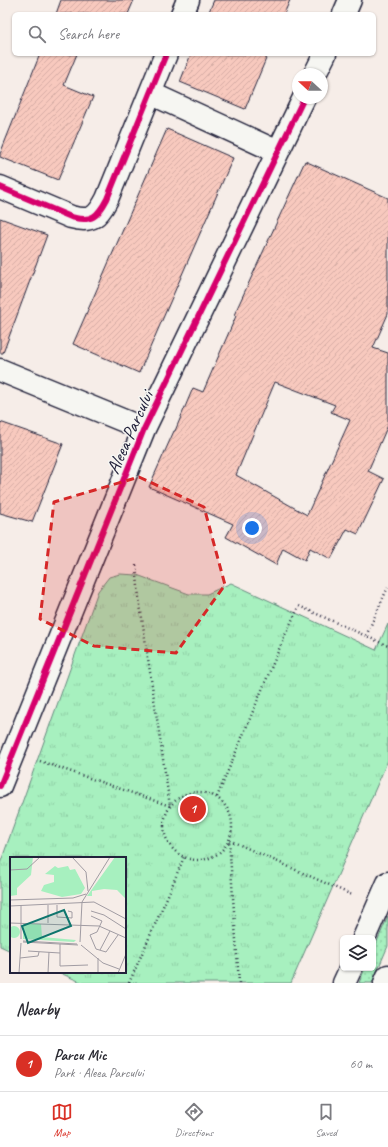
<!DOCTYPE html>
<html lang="en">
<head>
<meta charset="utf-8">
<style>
  body { margin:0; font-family:Caveat,sans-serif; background:#f2f2f3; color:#2b2b33 }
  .controls { position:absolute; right:12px; bottom:12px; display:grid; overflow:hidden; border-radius:6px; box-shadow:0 1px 3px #0004 }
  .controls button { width:36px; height:36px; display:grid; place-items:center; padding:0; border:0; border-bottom:1px solid #e1e1e2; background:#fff; color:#2b2b33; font:20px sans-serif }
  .compass { position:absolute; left:292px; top:68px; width:36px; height:36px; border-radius:50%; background:#fff; box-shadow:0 1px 3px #0004; rotate:291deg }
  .you { position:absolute; left:252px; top:528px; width:14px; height:14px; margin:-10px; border:3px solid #fff; border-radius:50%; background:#1a73e8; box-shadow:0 0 0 6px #1a73e833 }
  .badge { display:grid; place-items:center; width:26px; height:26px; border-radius:50%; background:#d93025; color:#fff; font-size:13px; font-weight:700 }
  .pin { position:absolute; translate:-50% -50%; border:2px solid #fff; box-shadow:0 1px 4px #0006 }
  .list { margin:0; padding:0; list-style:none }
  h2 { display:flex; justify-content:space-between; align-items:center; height:52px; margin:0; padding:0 16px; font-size:17px }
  h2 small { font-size:13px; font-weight:400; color:#7c7c81 }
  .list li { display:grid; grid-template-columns:26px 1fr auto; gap:12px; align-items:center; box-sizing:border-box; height:56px; padding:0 16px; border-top:1px solid #e1e1e2 }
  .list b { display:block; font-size:15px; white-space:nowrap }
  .list p { margin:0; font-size:13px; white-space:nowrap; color:#7c7c81 }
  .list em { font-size:13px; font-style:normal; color:#7c7c81 }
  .icon { flex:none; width:22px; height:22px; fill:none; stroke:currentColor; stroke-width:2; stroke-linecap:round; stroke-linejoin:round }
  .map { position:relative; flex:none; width:388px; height:983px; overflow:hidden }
  .search { position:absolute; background:#fff; box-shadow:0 1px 3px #0004; left:12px; right:12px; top:12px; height:44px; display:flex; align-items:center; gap:10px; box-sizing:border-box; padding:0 14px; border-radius:6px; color:#7c7c81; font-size:15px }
  .sheet { height:108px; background:#fff }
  nav { display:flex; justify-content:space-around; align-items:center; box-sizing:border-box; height:56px; border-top:1px solid #e1e1e2; background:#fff; font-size:11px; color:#7c7c81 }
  nav a { display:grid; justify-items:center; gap:2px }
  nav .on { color:#d93025 }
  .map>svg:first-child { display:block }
  .grass { fill:url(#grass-dots); stroke:#64897d }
  .park { fill:url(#park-tufts); stroke:#64897d }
  .building { fill:url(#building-hatch); stroke:#22223b; fill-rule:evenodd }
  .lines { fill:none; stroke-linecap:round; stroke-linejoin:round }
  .street-casing { stroke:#22223b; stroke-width:25 }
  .secondary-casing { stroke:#22223b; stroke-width:25 }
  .path { stroke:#22223b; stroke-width:2.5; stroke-dasharray:1 3; stroke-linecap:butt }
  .street { stroke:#f6f6f2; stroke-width:22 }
  .secondary { stroke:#f6f6f2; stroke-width:22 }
  .cycleway-casing { stroke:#f6f6f2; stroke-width:8 }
  .cycleway { stroke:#d6006c; stroke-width:6 }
  .marked { fill:#d62828; fill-opacity:0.2; stroke:#d62828; stroke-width:3; stroke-dasharray:8 5; stroke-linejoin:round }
  .labels { text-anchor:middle; stroke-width:3; stroke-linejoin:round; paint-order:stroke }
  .street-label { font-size:19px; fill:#22223b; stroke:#f6f6f2 }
  .inset-road { fill:none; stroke:#a19ca3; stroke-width:1 }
  .view { fill:#0f766e; fill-opacity:0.15; stroke:#0f766e; stroke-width:2 }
  .inset-edge { fill:none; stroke:#22223b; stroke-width:2 }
</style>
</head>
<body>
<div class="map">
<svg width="388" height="983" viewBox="0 0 388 983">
  <defs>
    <pattern id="grass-dots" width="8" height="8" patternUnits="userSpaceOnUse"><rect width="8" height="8" fill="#a7f0bf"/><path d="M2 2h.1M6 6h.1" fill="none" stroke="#8fcea5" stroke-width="1.8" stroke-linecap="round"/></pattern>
    <pattern id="park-tufts" width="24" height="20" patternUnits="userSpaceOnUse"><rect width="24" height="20" fill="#a7f0bf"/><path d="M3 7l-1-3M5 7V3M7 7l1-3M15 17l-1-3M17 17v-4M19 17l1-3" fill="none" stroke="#8fcea5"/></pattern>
    <pattern id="building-hatch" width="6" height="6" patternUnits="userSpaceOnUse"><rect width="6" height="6" fill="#f8c9be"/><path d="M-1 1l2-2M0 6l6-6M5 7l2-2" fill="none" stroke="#d4aca4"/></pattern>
  </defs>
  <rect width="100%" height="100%" fill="#f6ede8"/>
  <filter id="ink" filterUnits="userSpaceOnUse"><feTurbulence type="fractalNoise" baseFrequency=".025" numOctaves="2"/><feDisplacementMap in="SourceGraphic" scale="8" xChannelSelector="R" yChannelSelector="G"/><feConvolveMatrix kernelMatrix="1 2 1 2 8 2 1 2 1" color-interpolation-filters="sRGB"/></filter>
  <g filter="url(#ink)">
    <path class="grass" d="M388 916V946L372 983H359L365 968H373V951Z"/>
    <path class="park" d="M120 574 137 575 189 594H207L231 583 376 650 388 624V760L291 983H83L58 972H125V858H11V951L0 946V864L98 591 109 577Z"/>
    <path class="building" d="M61 0H134L128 14H56Z
      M214 0H290L284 14H208Z
      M40 54H77L64 85 93 97 58 180 0 157V154Z
      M191 54H268L245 109 180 82Z
      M167 129 233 158 139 373 73 344Z
      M305 161 388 198V314L373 348 388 353V425L368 471 384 479 358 534 347 529 331 559 310 548 305 560 283 548 276 565 226 537 233 524 149 487 174 431H175L193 388 203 392 236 316 234 315ZM275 382 335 405 331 412 350 420 307 515 236 475Z
      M0 218 47 235 3 353H0Z
      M0 422 63 444 32 522 0 513Z"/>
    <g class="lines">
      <defs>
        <path id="street" d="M182 14 188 0
          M344 14 350 0
          M315 74 325 54
          M150 93 278 152
          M0 187 71 217C92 223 98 216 107 199L166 54
          M0 370 144 429
          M0 786 144 429 304 98"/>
        <path id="secondary" d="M364 938 388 883
          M344 983 351 968
          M385 983 388 976"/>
      </defs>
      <use href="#street" class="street-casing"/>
      <use href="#secondary" class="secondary-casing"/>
      <path class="path" d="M388 587 366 636 388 646
        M40 761 170 806 139 598 136 564
        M164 826a34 34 0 1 1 68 0a34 34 0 1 1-68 0Z
        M217 797 285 635 299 606 366 636
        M129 983 169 893 184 857
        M239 983 229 840 352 895"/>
      <use href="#street" class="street"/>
      <use href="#secondary" class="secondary"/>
      <defs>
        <path id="cycleway" d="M0 187 71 217C92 223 98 216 107 199L166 54
          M0 786 144 429 304 98"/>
      </defs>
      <use href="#cycleway" class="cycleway-casing"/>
      <use href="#cycleway" class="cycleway"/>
    </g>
  </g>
  <path class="marked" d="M139 477 204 507 225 585 176 653 94 646 40 619 54 502Z"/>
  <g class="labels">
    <g class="street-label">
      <text transform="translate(129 432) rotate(-66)" y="7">Aleea Parcului</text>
    </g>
  </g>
  <g transform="translate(10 857)">
    <rect width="116" height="116" fill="#f6ede8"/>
    <path d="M105 0 116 1V42L107 33 94 32 82 34V39H77ZM-2 75a6 6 0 1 1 12 0a6 6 0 1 1-12 0Z" fill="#a7f0bf"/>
    <path d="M0 0H23L21 18 7 31V38L0 39Z" fill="#a7f0bf"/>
    <path d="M45 9 48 11 58 9 60 13 65 12 75 31 71 37 52 40 31 34 34 28 44 25V18L35 17Z" fill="#a7f0bf"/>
    <path d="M13 67H31L32 80 66 83 64 85 13 82Z" fill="#a7f0bf"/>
    <path class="inset-road" d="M62 0 76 15 78 34M0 13 17 12 30 0M0 43 63 41 76 37M11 48V82M47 48V60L62 61V55L58 54M0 49 84 45 116 62M81 54 94 58 116 72M81 59 92 64 87 75 80 78 86 92 96 95 108 78M0 66 89 69 116 81M38 66V48M13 84 67 87M13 85 68 88M70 85 72 45 100 0M50 87V109L78 108M71 88 93 106 109 112M90 93 100 74M18 94 50 96M10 101 28 99 29 95M88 101V116M9 116 11 86M38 116 39 95M108 116 116 97"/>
    <path class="view" d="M54 53 61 69 18 86 12 69Z"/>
    <rect width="116" height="116" class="inset-edge"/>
  </g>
</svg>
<div class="controls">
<button><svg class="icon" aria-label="layers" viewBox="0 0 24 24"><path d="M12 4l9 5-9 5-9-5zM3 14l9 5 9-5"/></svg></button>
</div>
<svg class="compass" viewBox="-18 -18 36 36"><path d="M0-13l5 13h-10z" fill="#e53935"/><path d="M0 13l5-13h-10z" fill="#7c7c81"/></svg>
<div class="you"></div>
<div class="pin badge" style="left:193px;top:809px">1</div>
<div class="search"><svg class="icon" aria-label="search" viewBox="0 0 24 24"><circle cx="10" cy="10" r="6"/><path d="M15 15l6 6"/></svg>Search here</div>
</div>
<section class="sheet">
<h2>Nearby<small></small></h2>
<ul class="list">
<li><span class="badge">1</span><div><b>Parcu Mic</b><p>Park · Aleea Parcului</p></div><em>60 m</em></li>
</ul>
</section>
<nav>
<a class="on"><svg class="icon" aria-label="map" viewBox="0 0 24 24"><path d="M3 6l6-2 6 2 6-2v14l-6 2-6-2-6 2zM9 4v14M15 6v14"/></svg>Map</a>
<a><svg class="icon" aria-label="directions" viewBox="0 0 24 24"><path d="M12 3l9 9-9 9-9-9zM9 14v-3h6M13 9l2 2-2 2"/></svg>Directions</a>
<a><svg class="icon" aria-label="saved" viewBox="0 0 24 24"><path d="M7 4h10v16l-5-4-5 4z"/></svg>Saved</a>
</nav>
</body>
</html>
